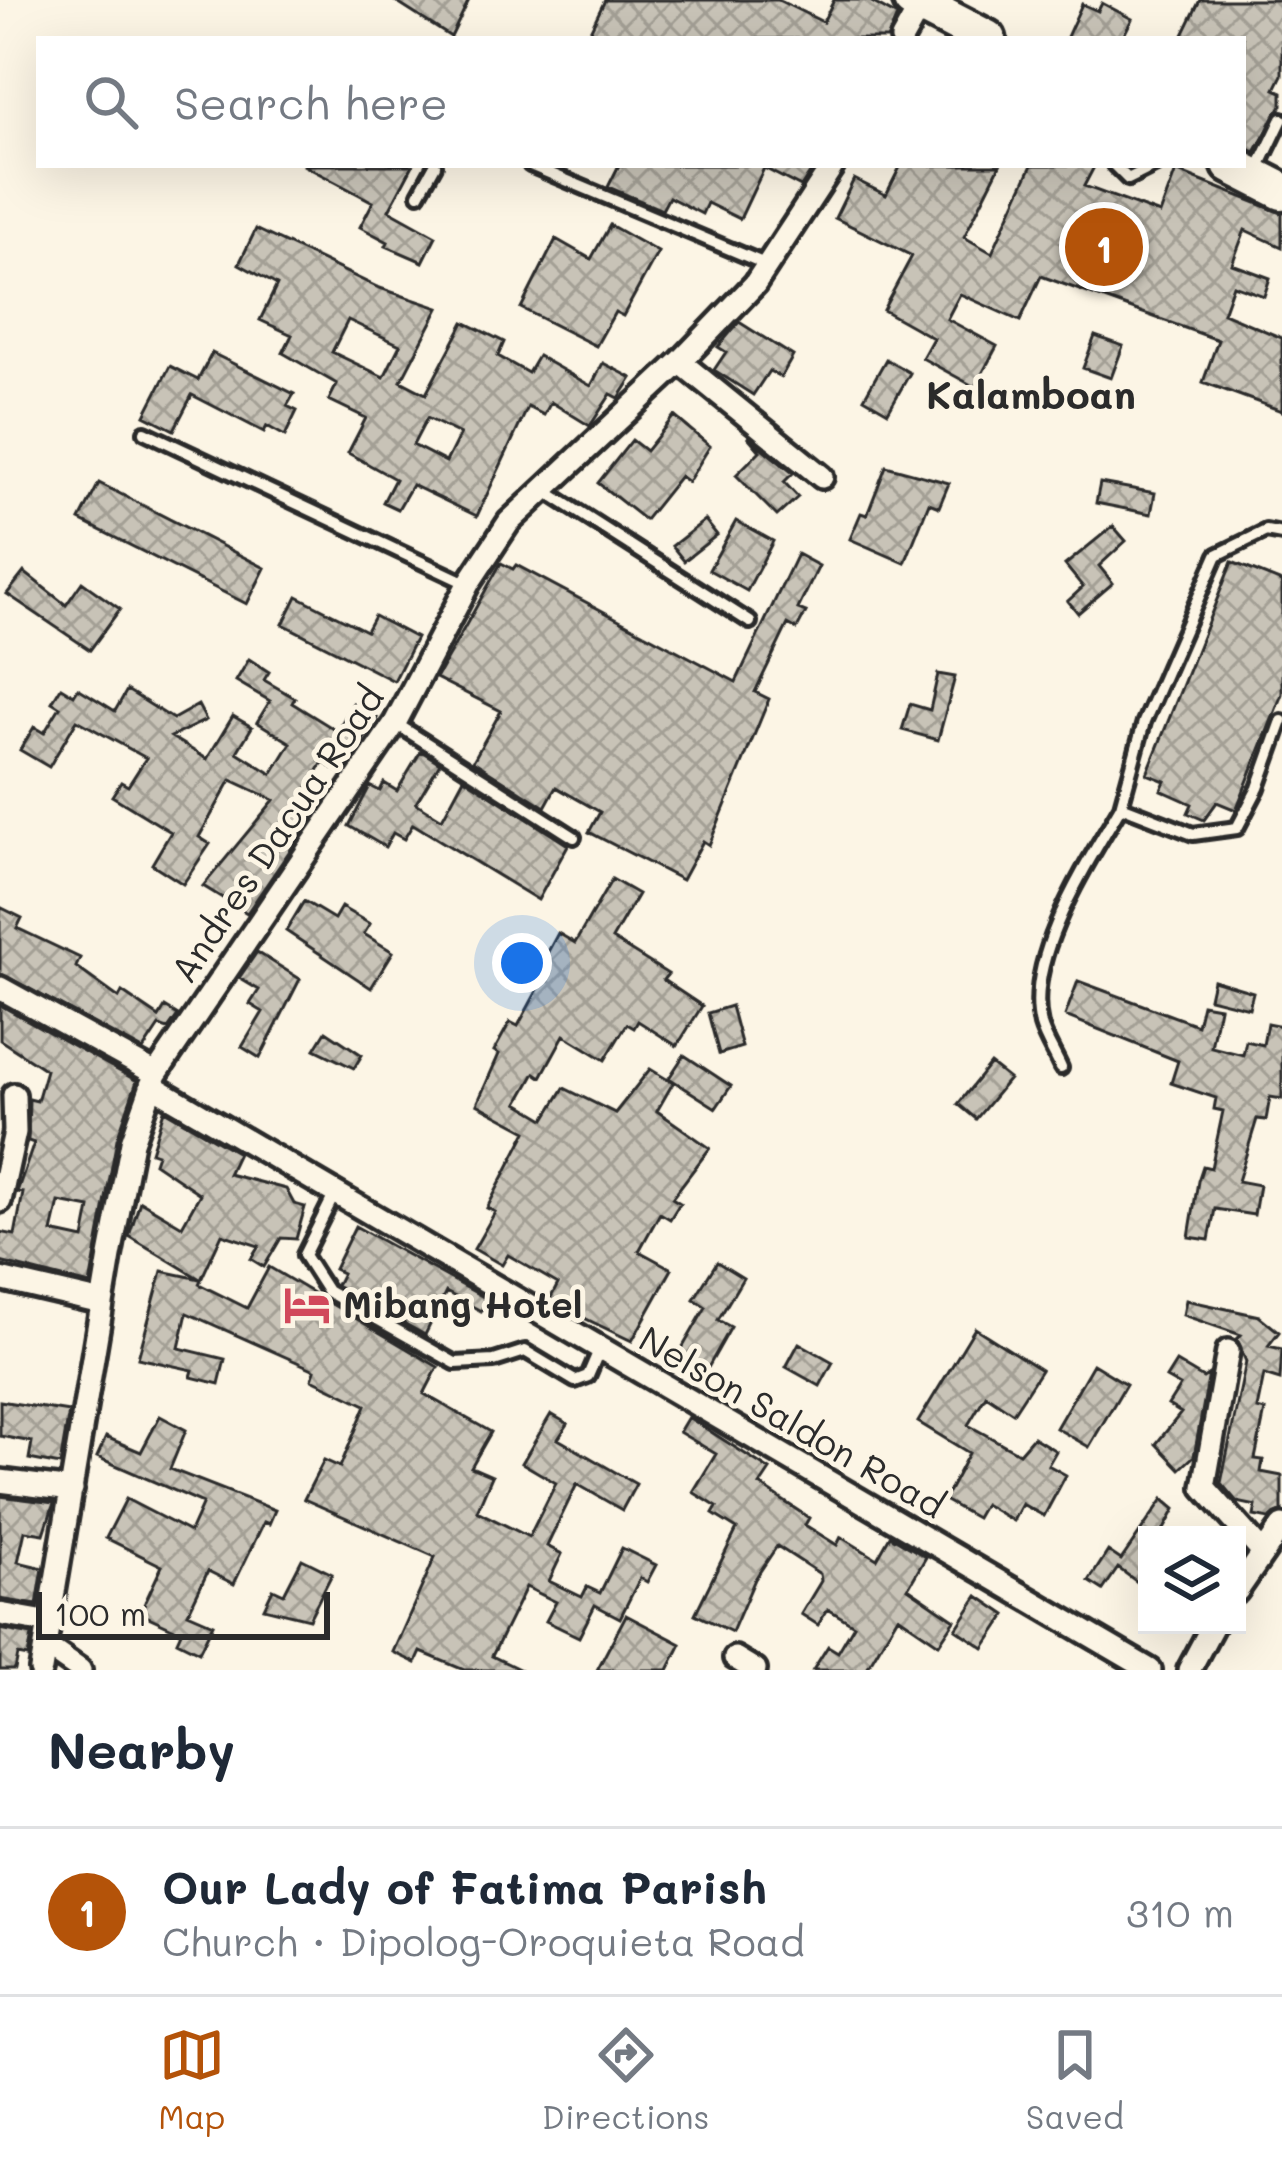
<!DOCTYPE html>
<html lang="en">
<head>
<meta charset="utf-8">
<style>
  body { margin:0; font-family:Mali,sans-serif; background:#f6f6f7; color:#1f2937 }
  .controls { position:absolute; right:36px; bottom:36px; display:grid; overflow:hidden; border-radius:0px; box-shadow:0 12px 48px #0002 }
  .controls button { width:108px; height:108px; display:grid; place-items:center; padding:0; border:0; border-bottom:3px solid #e0e1e3; background:#fff; color:#1f2937; font:60px sans-serif }
  .scale { position:absolute; left:36px; bottom:30px; width:294px; box-sizing:border-box; padding-left:12px; border:6px solid #2b2b2b; border-top:0; font-size:33px; line-height:42px; white-space:nowrap; color:#2b2b2b; -webkit-text-stroke:9px #fcf5e5; paint-order:stroke }
  .you { position:absolute; left:522px; top:963px; width:42px; height:42px; margin:-30px; border:9px solid #fff; border-radius:50%; background:#1a73e8; box-shadow:0 0 0 18px #1a73e833 }
  .badge { display:grid; place-items:center; width:78px; height:78px; border-radius:50%; background:#b45309; color:#fff; font-size:39px; font-weight:700 }
  .pin { position:absolute; translate:-50% -50%; border:6px solid #fff; box-shadow:0 3px 12px #0006 }
  .list { margin:0; padding:0; list-style:none }
  h2 { display:flex; justify-content:space-between; align-items:center; height:156px; margin:0; padding:0 48px; font-size:51px }
  h2 small { font-size:39px; font-weight:400; color:#747a83 }
  .list li { display:grid; grid-template-columns:78px 1fr auto; gap:36px; align-items:center; box-sizing:border-box; height:168px; padding:0 48px; border-top:3px solid #e0e1e3 }
  .list b { display:block; font-size:45px; white-space:nowrap }
  .list p { margin:0; font-size:39px; white-space:nowrap; color:#747a83 }
  .list em { font-size:39px; font-style:normal; color:#747a83 }
  .icon { flex:none; width:66px; height:66px; fill:none; stroke:currentColor; stroke-width:2; stroke-linecap:round; stroke-linejoin:round }
  .map { position:relative; flex:none; width:1282px; height:1670px; overflow:hidden }
  .search { position:absolute; background:#fff; box-shadow:0 12px 48px #0002; left:36px; right:36px; top:36px; height:132px; display:flex; align-items:center; gap:30px; box-sizing:border-box; padding:0 42px; border-radius:0px; color:#747a83; font-size:45px }
  .sheet { height:324px; background:#fff }
  nav { display:flex; justify-content:space-around; align-items:center; box-sizing:border-box; height:168px; border-top:3px solid #e0e1e3; background:#fff; font-size:33px; color:#747a83 }
  nav a { display:grid; justify-items:center; gap:6px }
  nav .on { color:#b45309 }
  .map>svg:first-child { display:block }
  .building { fill:url(#building-cross-hatch); stroke:#2b2b2b; stroke-width:3; fill-rule:evenodd }
  .lines { fill:none; stroke-linecap:round; stroke-linejoin:round }
  .lane-casing { stroke:#2b2b2b; stroke-width:20 }
  .street-casing { stroke:#2b2b2b; stroke-width:30 }
  .primary-casing { stroke:#2b2b2b; stroke-width:45 }
  .lane { stroke:#fcf5e5; stroke-width:10 }
  .street { stroke:#fcf5e5; stroke-width:21 }
  .primary { stroke:#fcf5e5; stroke-width:36 }
  .labels { text-anchor:middle; stroke-width:10; stroke-linejoin:round; paint-order:stroke }
  .street-label { font-size:36px; fill:#2b2b2b; stroke:#fcf5e5 }
  .poi-label { font-size:36px; font-weight:bold; fill:#2b2b2b; stroke:#fcf5e5; text-anchor:start }
  .neighbourhood-label { font-size:39px; font-weight:bold; fill:#2b2b2b; stroke:#fcf5e5 }
</style>
</head>
<body>
<div class="map">
<svg width="1282" height="1670" viewBox="0 0 1282 1670">
  <defs>
    <pattern id="building-cross-hatch" width="8" height="8" patternUnits="userSpaceOnUse" patternTransform="scale(3)"><rect width="8" height="8" fill="#c8c3b7"/><path d="M0 0l8 8M0 8l8-8" fill="none" stroke="#a39f95"/></pattern>
  </defs>
  <rect width="100%" height="100%" fill="#fcf5e5"/>
  <filter id="ink" filterUnits="userSpaceOnUse"><feTurbulence type="fractalNoise" baseFrequency=".00833" numOctaves="2"/><feDisplacementMap in="SourceGraphic" scale="24" xChannelSelector="R" yChannelSelector="G"/><feConvolveMatrix kernelMatrix="1 2 1 2 8 2 1 2 1" color-interpolation-filters="sRGB"/></filter>
  <g filter="url(#ink)">
    <path class="building" d="M393 0H469L451 37Z
      M605 0H778L823 22 834 0H868L897 16 887 39H586Z
      M1200 0H1282V75L1275 89 1282 92V105L1255 152 1243 146V39H1181Z
      M1102 3 1132 19 1122 39H1066L1082 4 1098 11Z
      M303 165H413L389 210 436 236 423 262 386 246 388 242 360 227 373 202Z
      M619 165H815L801 187 764 168 740 219 707 203 702 214 669 197 662 210 608 187Z
      M901 165H1000L964 237 992 253 1032 165H1095L1084 186 1160 214 1176 171 1282 213V247L1245 230 1232 264 1270 278 1264 296 1233 285 1223 313 1282 338V411L1203 382 1218 340 1041 276 1020 321 960 294 947 319 997 346 975 387 922 358 933 338 883 310 912 256 835 218 854 179 886 195Z
      M610 225 658 252 623 316 615 312 596 346 521 308 556 239 591 259Z
      M256 229 377 287 439 308 401 381 426 394 464 322 504 342 498 356 528 373 538 356 591 386 603 363 632 378 619 398 611 394 590 426 551 402 544 415 528 407 477 516 412 485 398 509 383 502 395 479 348 453 366 418 329 400 337 384 283 353 292 335 260 320 277 285 239 264ZM348 320 400 345 384 377 332 352ZM427 418 460 434 446 462 413 445Z
      M739 322 793 356 781 377 769 371 753 395 714 370 726 352 718 347Z
      M1095 336 1123 346 1111 378 1083 368Z
      M212 353 294 394 287 406 297 411 285 436 267 426 264 432 192 395 174 430 145 415 170 366 198 380Z
      M886 359 910 373 888 412 864 398Z
      M674 416 710 446 688 482 680 476 645 520 598 483 632 440 646 451Z
      M748 437 793 473 784 482 798 497 777 516 736 475 760 451Z
      M886 466 949 483 939 507 929 503 905 563 850 539 861 513 867 515Z
      M99 483 265 568 247 604 80 520Z
      M1100 483 1155 493 1151 514 1096 503Z
      M705 520 717 535 684 561 672 546Z
      M736 521 773 541 747 591 709 570Z
      M1113 526 1126 541 1099 566 1113 583 1078 613 1068 601 1083 587 1065 565Z
      M797 554 819 566 798 609 806 612 797 629 788 624 755 692 769 699 709 845 703 841 682 880 589 832 600 812 556 787 545 807 473 761 501 711 436 678 501 563 513 569 516 565 736 682Z
      M1232 562 1282 582V694L1236 810 1217 802 1204 820 1188 813 1192 804 1161 790 1165 781 1147 774Z
      M24 572 66 605 82 582 120 609 90 650 7 594Z
      M297 596 366 631 374 616 416 638 394 681 283 624Z
      M249 659 269 672 264 680 295 698 292 703 337 731 353 703 377 718 342 774 323 762 302 798 315 814 247 913 203 886 274 800 231 780 199 837 210 844 183 884 152 864 171 832 112 796 121 782 128 786 146 758 77 720 49 767 20 750 34 727 44 733 60 707 52 702 61 687 74 695 78 688 115 711 127 690 173 719 198 705 206 720 171 737 207 759 233 716 252 727 237 752 272 774 291 743 257 722 270 701 236 681Z
      M938 674 955 677 938 740 902 730 910 704 930 710Z
      M421 751 440 763 416 803 442 819 464 778 568 845 538 900 413 824 404 839 393 833 385 847 349 826 370 786 380 791 384 783 397 791Z
      M612 879 638 894 612 939 668 974 663 980 702 1006 677 1046 638 1021 634 1028 627 1024 605 1060 564 1035 541 1077 535 1073 518 1103 545 1119 564 1088 615 1113 650 1069 673 1083 657 1111 710 1148 672 1198 680 1203 670 1219 660 1213 639 1251 672 1269 632 1341 549 1301 558 1284 508 1255 502 1265 474 1249 495 1212 487 1208 527 1131 477 1104 499 1054 494 1051 510 1022 518 1026 544 978 536 974 558 933 575 943Z
      M304 901 334 919 341 907 370 924 364 934 393 952 371 988 286 931Z
      M0 907 22 918 17 928 80 958 76 967 119 998 122 992 159 1017 165 1007 178 1015 168 1029 159 1026 143 1050 0 973Z
      M257 952 300 979 260 1058 242 1047 263 1012 250 1004 259 990 239 978Z
      M1213 980 1253 992 1249 1008 1209 998Z
      M1078 981 1197 1025 1202 1004 1219 1007 1211 1047 1243 1055 1246 1041 1263 1045 1267 1023 1282 1026V1099L1270 1097 1266 1120 1257 1119 1238 1181 1259 1185 1254 1215 1215 1209 1209 1240 1189 1237 1198 1181 1203 1166 1211 1168 1223 1111 1214 1109 1216 1098 1171 1083 1178 1061 1065 1016Z
      M0 1005 137 1081 117 1139 90 1285 0 1262V1232L15 1235 23 1193 17 1192 34 1143 28 1141 29 1099 37 1101 46 1070 0 1040ZM59 1202 90 1208 84 1239 52 1232Z
      M731 1006 742 1047 719 1054 708 1013Z
      M326 1031 362 1055 354 1068 315 1049Z
      M684 1055 731 1086 716 1108 669 1078Z
      M990 1064 1009 1079 976 1119 958 1104Z
      M164 1110 238 1153 228 1174 286 1189 294 1204 305 1207 296 1239 281 1238 264 1267 251 1259 259 1246 222 1234 199 1284 247 1308 269 1267 438 1367 424 1394 491 1432 471 1467 492 1476 477 1511 529 1537 556 1483 522 1463 551 1414 568 1424 558 1439 636 1484 622 1510 577 1484 547 1546 562 1554 549 1581 582 1597 587 1587 600 1593 622 1548 656 1565 647 1582 640 1578 620 1618 595 1605 579 1637 546 1621 556 1602 526 1587 492 1656 521 1670H464L421 1652 416 1663 393 1652 435 1557 304 1499 324 1460 340 1467 366 1405 312 1379 315 1370 187 1313 179 1348 225 1359 219 1384 191 1377 193 1370 138 1358 162 1271 200 1279 129 1236 140 1201 182 1226 200 1194 154 1163 157 1154 151 1152Z
      M355 1226 487 1299 481 1311 446 1292 425 1335 336 1285 342 1273 334 1269Z
      M717 1262 743 1278 718 1320 731 1327 705 1373 677 1357 706 1307 694 1299Z
      M1186 1300 1259 1316 1279 1332 1268 1346 1282 1349 1280 1380 1264 1375 1257 1409 1265 1411 1255 1459 1263 1460 1261 1472 1282 1476V1511L1269 1519 1254 1516 1256 1506 1237 1502 1221 1483 1246 1362 1237 1339 1241 1335 1183 1315Z
      M975 1328 1041 1370 1013 1413 986 1395 968 1425 1019 1453 1033 1437 1056 1451 1048 1465 1066 1475 1044 1516 1022 1504 1013 1521 984 1504 976 1518 944 1500 969 1453 918 1422Z
      M799 1343 833 1362 820 1386 786 1367Z
      M1176 1362 1203 1378 1209 1374 1194 1456 1180 1469 1156 1444 1181 1413 1168 1405 1180 1386 1166 1378Z
      M1093 1364 1126 1384 1089 1447 1056 1428Z
      M0 1401 69 1412 60 1465 29 1459 32 1442 0 1436Z
      M160 1416 186 1430 170 1469 275 1510 269 1524 264 1522 234 1584 208 1571 188 1613 213 1624 199 1652 177 1641 181 1632 140 1613 162 1566 106 1538 126 1499 190 1532 203 1503 97 1457 106 1437 141 1452Z
      M688 1417 770 1470 760 1485 809 1518 805 1525 837 1545 841 1537 877 1559 890 1536 926 1557 908 1588 955 1620 939 1644 898 1616 866 1670H813L828 1646 838 1652 854 1625 828 1609 818 1625 801 1614 821 1581 820 1574 777 1546 755 1579 732 1632 695 1614 737 1529 713 1514 717 1507 693 1492 716 1454 679 1432Z
      M0 1496 54 1503 44 1534 25 1531 18 1562 43 1568 37 1605 0 1599Z
      M1163 1499 1175 1509 1161 1535H1147V1589L1118 1568 1103 1590 1089 1581 1108 1551 1121 1560Z
      M302 1559 332 1574 309 1619 264 1608 273 1589 284 1594Z
      M978 1596 1006 1615 984 1648 956 1629Z
      M626 1615 681 1644 668 1670H597Z
      M0 1629 32 1635 28 1657 18 1655 15 1670H0Z"/>
    <g class="lines">
      <defs>
        <path id="lane" d="M530 165 770 266
          M1114 165 1128 179 1156 165
          M1258 169 1282 119
          M419 194 435 165
          M145 432 468 584
          M544 490 750 622
          M1282 534 1266 531 1217 555 1144 722 1121 806 1193 834 1237 828 1258 788 1282 721
          M395 723 574 837
          M1061 1068C1055 1054 1045 1039 1041 1025 1024 958 1089 861 1121 806
          M335 1193 304 1255 327 1291 455 1363 494 1361 525 1351 575 1381 588 1376 600 1348"/>
        <path id="street" d="M902 39 921 5
          M680 362 822 477
          M0 988 156 1074
          M151 1085 1150 1670
          M0 1201 15 1132 14 1095
          M0 1279 102 1303
          M1228 1351 1204 1487 1263 1553
          M0 1481 72 1490
          M1237 1591 1282 1526
          M0 1614 51 1623
          M47 1647 80 1670
          M735 1658 755 1670
          M41 1670 110 1256 132 1142 156 1074 395 723 468 584 509 522 680 362 755 284 833 165
          M1189 1670 1213 1625"/>
        <path id="primary" d="M912 0 987 39
          M1231 165 1282 191"/>
      </defs>
      <use href="#lane" class="lane-casing"/>
      <use href="#street" class="street-casing"/>
      <use href="#primary" class="primary-casing"/>
      <use href="#lane" class="lane"/>
      <use href="#street" class="street"/>
      <use href="#primary" class="primary"/>
    </g>
  </g>
  <defs>
    <symbol id="hotel-bare" viewBox="-9 -9 18 18"><path d="M-6-4.5h1.5V1H6V5H4.5V3h-9V5H-6ZM-4 0a1.8 1.8 0 1 1 3.6 0ZM.5 0V-2.5h3Q6-2.5 6 0Z" fill="#d1495b" stroke="#fcf5e5" stroke-width="2.5" paint-order="stroke"/></symbol>
  </defs>
  <g fill-rule="evenodd">
    <use href="#hotel-bare" x="274" y="1272" width="66" height="66"/>
  </g>
  <g class="labels">
    <g class="street-label">
      <text transform="translate(277 834) rotate(-56)" y="13">Andres Dacua Road</text>
      <text transform="translate(792 1422) rotate(30)" y="13">Nelson Saldon Road</text>
    </g>
    <g class="poi-label">
      <text x="343" y="1318">Mibang Hotel</text>
    </g>
    <g class="neighbourhood-label">
      <text x="1031" y="409">Kalamboan</text>
    </g>
  </g>
</svg>
<div class="controls">
<button><svg class="icon" aria-label="layers" viewBox="0 0 24 24"><path d="M12 4l9 5-9 5-9-5zM3 14l9 5 9-5"/></svg></button>
</div>
<div class="scale">100 m</div>
<div class="you"></div>
<div class="pin badge" style="left:1104px;top:247px">1</div>
<div class="search"><svg class="icon" aria-label="search" viewBox="0 0 24 24"><circle cx="10" cy="10" r="6"/><path d="M15 15l6 6"/></svg>Search here</div>
</div>
<section class="sheet">
<h2>Nearby<small></small></h2>
<ul class="list">
<li><span class="badge">1</span><div><b>Our Lady of Fatima Parish</b><p>Church · Dipolog-Oroquieta Road</p></div><em>310 m</em></li>
</ul>
</section>
<nav>
<a class="on"><svg class="icon" aria-label="map" viewBox="0 0 24 24"><path d="M3 6l6-2 6 2 6-2v14l-6 2-6-2-6 2zM9 4v14M15 6v14"/></svg>Map</a>
<a><svg class="icon" aria-label="directions" viewBox="0 0 24 24"><path d="M12 3l9 9-9 9-9-9zM9 14v-3h6M13 9l2 2-2 2"/></svg>Directions</a>
<a><svg class="icon" aria-label="saved" viewBox="0 0 24 24"><path d="M7 4h10v16l-5-4-5 4z"/></svg>Saved</a>
</nav>
</body>
</html>
